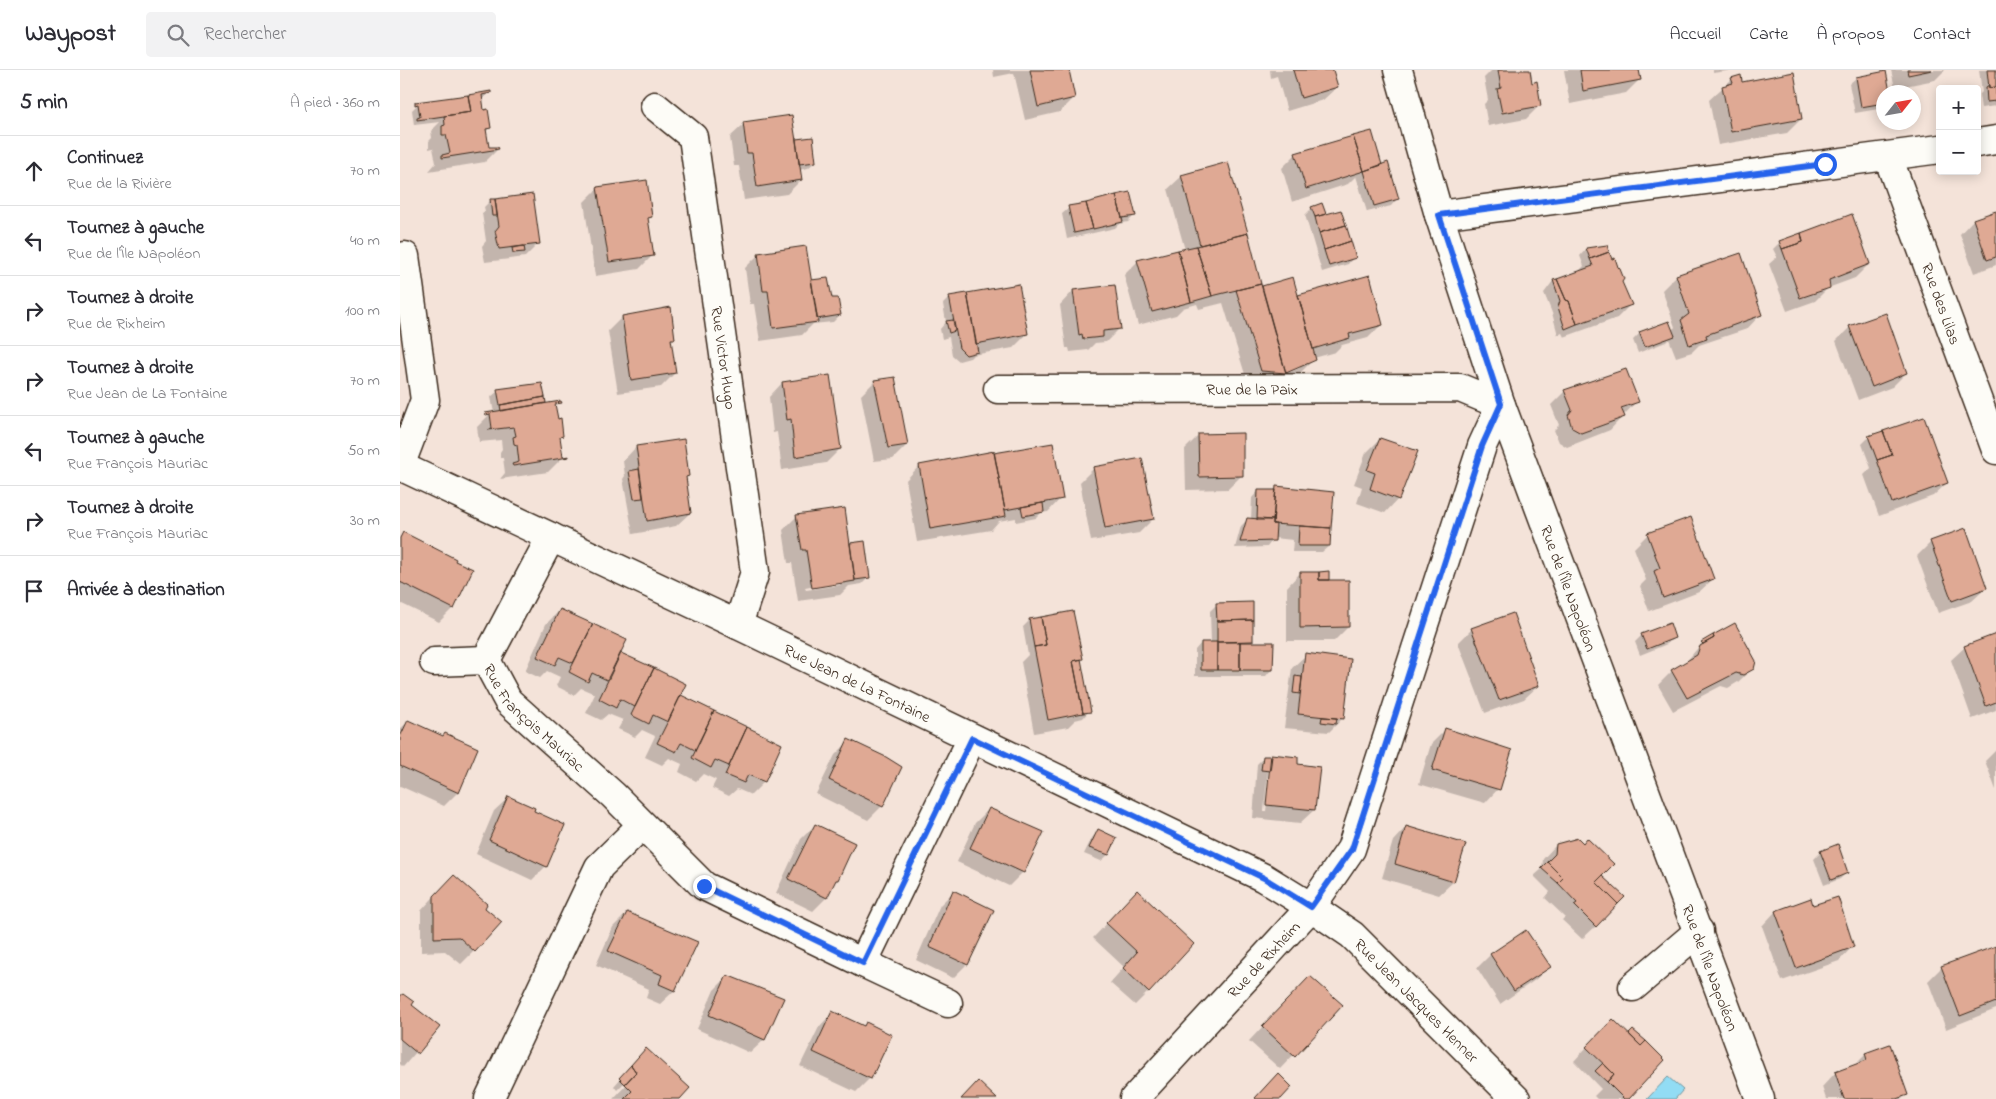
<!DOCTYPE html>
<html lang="fr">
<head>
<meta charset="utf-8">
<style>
  body { margin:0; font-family:"Indie Flower",sans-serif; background:#f2f2f3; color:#2b2b33 }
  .controls { position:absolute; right:15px; top:15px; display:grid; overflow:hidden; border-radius:5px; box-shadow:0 2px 12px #0003 }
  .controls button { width:45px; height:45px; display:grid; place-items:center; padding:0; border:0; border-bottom:1px solid #e1e1e2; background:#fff; color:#2b2b33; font:25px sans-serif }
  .compass { position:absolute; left:1476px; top:15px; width:45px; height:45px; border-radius:50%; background:#fff; box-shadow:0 2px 12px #0003; rotate:59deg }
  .stop { position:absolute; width:15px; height:15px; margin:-11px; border:4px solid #2563eb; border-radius:50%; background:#fff }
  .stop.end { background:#2563eb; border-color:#fff; box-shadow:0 1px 5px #0008 }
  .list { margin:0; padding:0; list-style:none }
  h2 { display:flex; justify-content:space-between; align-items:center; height:65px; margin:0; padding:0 20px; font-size:21px }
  h2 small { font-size:16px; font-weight:400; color:#7c7c81 }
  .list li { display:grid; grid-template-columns:32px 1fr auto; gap:15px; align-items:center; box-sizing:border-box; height:70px; padding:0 20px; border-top:1px solid #e1e1e2 }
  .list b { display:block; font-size:19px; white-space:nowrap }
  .list p { margin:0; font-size:16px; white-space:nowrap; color:#7c7c81 }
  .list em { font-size:16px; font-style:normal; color:#7c7c81 }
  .icon { flex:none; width:28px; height:28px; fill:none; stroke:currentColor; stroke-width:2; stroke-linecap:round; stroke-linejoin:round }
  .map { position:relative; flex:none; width:1596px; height:1029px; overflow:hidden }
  header { display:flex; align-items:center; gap:30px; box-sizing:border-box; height:70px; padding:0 25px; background:#fff; border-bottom:1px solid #e1e1e2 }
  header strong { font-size:24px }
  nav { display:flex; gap:28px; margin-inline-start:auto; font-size:18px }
  .search { width:350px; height:45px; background:#f2f2f3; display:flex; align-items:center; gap:12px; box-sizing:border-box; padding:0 18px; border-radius:5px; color:#7c7c81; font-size:19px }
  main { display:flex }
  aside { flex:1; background:#fff }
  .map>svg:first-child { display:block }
  .water { fill:#92dcf4; stroke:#6f959e }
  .shadow { fill:#0003; fill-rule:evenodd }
  .building { fill:#dfa994; stroke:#3b2a1e }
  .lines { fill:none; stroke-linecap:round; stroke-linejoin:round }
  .minor-casing { stroke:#3b2a1e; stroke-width:31 }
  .minor { stroke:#fdfcf7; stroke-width:28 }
  .route { stroke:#2563eb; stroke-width:6 }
  .labels { text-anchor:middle; stroke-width:4.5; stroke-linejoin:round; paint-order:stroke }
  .street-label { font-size:16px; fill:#3b2a1e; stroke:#fdfcf7 }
</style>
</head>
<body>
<header>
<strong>Waypost</strong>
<div class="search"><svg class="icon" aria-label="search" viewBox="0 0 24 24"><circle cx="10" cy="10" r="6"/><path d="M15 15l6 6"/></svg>Rechercher</div>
<nav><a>Accueil</a><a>Carte</a><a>À propos</a><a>Contact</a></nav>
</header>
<main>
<aside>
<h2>5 min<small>À pied · 360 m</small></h2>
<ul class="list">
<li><svg class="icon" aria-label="ahead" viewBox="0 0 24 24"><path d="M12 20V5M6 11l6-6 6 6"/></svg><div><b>Continuez</b><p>Rue de la Rivière</p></div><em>70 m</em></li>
<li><svg class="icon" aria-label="left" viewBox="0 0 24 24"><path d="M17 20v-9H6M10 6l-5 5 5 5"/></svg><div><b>Tournez à gauche</b><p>Rue de l'Île Napoléon</p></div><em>40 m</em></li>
<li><svg class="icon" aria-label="right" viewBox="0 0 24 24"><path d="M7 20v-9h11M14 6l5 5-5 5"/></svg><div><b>Tournez à droite</b><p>Rue de Rixheim</p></div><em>100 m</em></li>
<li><svg class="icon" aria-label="right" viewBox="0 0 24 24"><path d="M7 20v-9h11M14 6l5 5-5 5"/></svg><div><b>Tournez à droite</b><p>Rue Jean de La Fontaine</p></div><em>70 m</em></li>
<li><svg class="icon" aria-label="left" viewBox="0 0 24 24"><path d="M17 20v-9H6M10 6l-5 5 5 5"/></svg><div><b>Tournez à gauche</b><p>Rue François Mauriac</p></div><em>50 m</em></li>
<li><svg class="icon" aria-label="right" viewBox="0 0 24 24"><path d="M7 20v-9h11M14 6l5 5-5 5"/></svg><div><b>Tournez à droite</b><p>Rue François Mauriac</p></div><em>30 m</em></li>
<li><svg class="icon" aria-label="arrive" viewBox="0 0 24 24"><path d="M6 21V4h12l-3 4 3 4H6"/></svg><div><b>Arrivée à destination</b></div></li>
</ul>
</aside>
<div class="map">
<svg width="1596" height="1029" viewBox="0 0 1596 1029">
  <rect width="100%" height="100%" fill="#f4e3d9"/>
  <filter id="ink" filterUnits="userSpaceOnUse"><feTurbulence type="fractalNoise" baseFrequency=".02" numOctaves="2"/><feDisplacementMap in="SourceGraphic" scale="10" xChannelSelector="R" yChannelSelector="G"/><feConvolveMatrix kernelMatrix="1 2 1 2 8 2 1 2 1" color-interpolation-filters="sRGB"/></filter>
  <g filter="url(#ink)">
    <path class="water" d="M1268 1007 1283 1020 1275 1029H1247Z"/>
    <path class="shadow" d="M593 0H668L674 28 660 42 625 50 614 3 594 7Z
      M870 0H932L937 17 923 30 887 41 877 6 871 8Z
      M1092 0H1129L1131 14 1140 35 1126 49 1088 56 1084 34 1088 30 1084 8Z
      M1164 0H1238L1239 10 1226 23 1170 34Z
      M1313 0H1333L1313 3Z
      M1491 0H1545L1535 10 1495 18Z
      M1579 0H1596V36L1581 38 1579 25 1582 22Z
      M1485 2 1489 22H1484V38L1455 43 1449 14 1456 8Z
      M1332 9 1341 14 1401 49 1387 63 1318 75 1309 30Z
      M89 23 81 31 89 58 86 62 88 79 99 78 85 92 29 101 36 93 33 78 29 79V71L32 68 31 61 40 52 14 55 12 40 19 33Z
      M344 54 395 71 411 68 415 92 408 98 399 100 401 110 387 124 344 130 339 96H334L330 67Z
      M896 84 981 95 997 129 991 136 967 142 956 106 948 114 892 132 882 98Z
      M782 106 861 218 892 208 897 226 969 207 982 254 968 268 942 275 935 282 914 288V289L900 303 871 316 848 314 823 233 799 239 797 234 783 238 776 245 738 255 724 205 738 191 785 180 768 119ZM900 295V298L880 306 879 304Z
      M198 118 251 146 247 149 253 185 239 199 195 206 184 132Z
      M729 124 735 145 728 152 719 154 715 158 667 169 662 144 669 138Z
      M132 125 139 173 125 187 85 192 82 176 86 171 82 143 85 141 84 137 91 130Z
      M922 135 925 146 954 187 948 194 922 202 905 145 912 138Z
      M1596 142V195L1574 203 1560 164 1573 150Z
      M1380 172 1469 194 1455 208 1428 218 1415 231 1387 241 1369 194 1377 187 1373 179Z
      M1186 179 1211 190 1230 235 1217 248 1164 267 1162 263 1158 265 1152 243 1144 223 1153 211 1177 203 1184 196 1180 186Z
      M359 184 410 212 431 230 440 245 433 252 413 254 402 265 360 271 354 234H350L345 198Z
      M1340 185 1360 245 1347 259 1299 275 1292 282 1276 287 1269 269 1266 272 1238 283 1233 270 1240 263 1271 261 1275 257 1262 220 1276 206Z
      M673 221 720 258 706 272 695 273 688 280 670 282 669 278H666L660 235Z
      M550 227 627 264 613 278 573 285 570 288 559 291 552 285 549 267 542 269 540 259 546 252 543 234Z
      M222 247 273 268 270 272 275 303 261 317 218 323 208 261Z
      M1450 257 1506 303 1492 317 1458 330 1436 271Z
      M475 311 507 375 493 389 474 391 461 325Z
      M382 313 440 379 426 393 382 400 377 362 373 363 369 327Z
      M98 321 145 333 142 335 162 366 159 369 162 388 148 402 100 409 105 403 103 388H100V382L102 379 101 370 79 372 77 357 91 343H94L91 327Z
      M1165 321 1237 331 1210 360 1167 377 1159 372 1154 360 1159 355 1151 335Z
      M799 365 842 405 828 419 786 420 785 379Z
      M1469 367 1547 413 1533 426 1479 446 1464 405 1471 398 1462 374Z
      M980 369 998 429 985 443 957 433 962 417 954 414 966 383Z
      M236 377 288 405 285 408 290 443 276 456 233 464 223 409 225 406 223 391Z
      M519 396 661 428 648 442 641 443 636 448 616 452V448L599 451 591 460 517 472 506 410Z
      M694 398 753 449 739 463 691 471 680 412Z
      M877 417 933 423 929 476 922 482H892L893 470 874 468 867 477 835 478 841 456 848 449 851 450 852 428 858 421H873Z
      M397 446 449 476 451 474 469 507 462 514 449 516 440 525 398 531 392 493H388L383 460ZM440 512V515L406 520 405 518Z
      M3 464 53 538 39 552 0 533V467Z
      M1248 464 1313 509 1299 522 1249 541 1240 516 1246 510 1234 478Z
      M1531 472 1586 518 1572 531 1538 543 1517 486Z
      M900 503 928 511 948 557 934 571H887V517Z
      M817 534H852V573L872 599 866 606H795V580L801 573H811L810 541Z
      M160 540 225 570 219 583 284 615 279 626 380 674 364 712 351 725 337 719 329 726 312 718 316 710 303 704 296 711 279 702 282 694 269 688 262 695 245 687 255 666 242 660 235 667 218 659 223 650 208 644 201 650 186 643 195 624 181 618 174 625 156 616 160 607 147 601 140 608 125 601 146 554Z
      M630 550 680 590 689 641 683 648 675 650 668 657 634 663 621 592 628 585 623 557Z
      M1334 554 1353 598 1338 612 1328 618 1321 616 1273 641 1258 615 1272 601 1286 592 1302 573Z
      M1072 559 1138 616 1124 629 1085 643 1058 573Z
      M1242 565 1274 568 1267 574 1240 585 1235 572Z
      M1596 565V640L1572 649 1551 590 1565 577Z
      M906 585 943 648 929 662 884 658 892 598Z
      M8 652 58 722 44 736 0 716V659Z
      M1045 660 1098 719 1085 733 1019 714 1031 674Z
      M449 671 482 736 468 750 416 724 435 685Z
      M1596 680V720L1585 691Z
      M864 687H870L896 695 914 740 900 753 853 748 857 694ZM871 698 866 741H864L868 701Z
      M108 728 146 796 132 810 76 784 94 741Z
      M589 739 623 802 609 816 557 792 575 753Z
      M415 755 437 809 433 814 426 828 413 841 376 823 401 769Z
      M1006 757 1053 812 1039 825 982 808 993 771Z
      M698 761 715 769 708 785 701 791 684 784 692 768Z
      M1183 774 1193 813 1196 856 1182 869 1162 850 1165 847 1145 828 1150 822 1134 806 1142 799 1143 789 1156 775Z
      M1421 782 1446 803 1440 809 1424 815 1414 789Z
      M40 820 74 881 61 894 45 881 21 882V841Z
      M553 822 567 894 553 908 516 890 540 835Z
      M737 822 748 922 735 935 710 913 724 897 693 868Z
      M1413 836 1452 877 1439 891 1382 911 1362 856 1375 842Z
      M227 843 296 873 274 921 260 934 246 928 249 919 196 895 213 857Z
      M1596 877V939L1546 959 1528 911 1542 897Z
      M1090 885 1149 897 1135 910 1100 934 1077 898Z
      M328 906 382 929 364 970 350 983 297 959 314 920Z
      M896 921 941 935 880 999 849 971Z
      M0 927 38 957 3 997 0 994Z
      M432 943 463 957 466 954 470 1008 456 1022 400 996 419 957Z
      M1233 961 1242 976 1227 1029H1197L1194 1026 1201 1019 1174 991 1199 964 1229 966Z
      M246 980 278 1029H213L230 1011 228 1009 217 1020 214 1016Z
      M1466 984 1506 1024 1502 1029H1426L1422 1017 1435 1003 1454 996Z"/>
    <path class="building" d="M630 0H669L675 28 638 37Z
      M893 0H933L938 17 901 28Z
      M1098 0H1130L1132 13 1137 11 1141 36 1102 43 1097 19 1101 18Z
      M1180 0H1239L1241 10 1183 21Z
      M1507 0H1532L1508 5Z
      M1587 0H1596V17L1589 18Z
      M1486 1 1490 22H1484V33L1461 37 1456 7Z
      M1394 2 1402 49 1331 62 1322 16 1333 13 1331 8 1341 5 1342 12Z
      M1589 15V18L1596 17V31L1587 32 1586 17Z
      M91 21V23L82 25 84 40 88 39 91 58 86 59 89 77H98L99 79 42 88V85L50 83 46 65H42V56L45 55 44 46 71 42 68 25Z
      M68 25 71 42 17 50V48L20 47 18 34 15 35V32Z
      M392 45 402 110 357 117 352 83H347L343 52Z
      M972 61 982 95 964 101 953 66Z
      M953 66 964 101 906 119 895 83Z
      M413 67 416 92 399 94 396 69Z
      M828 92 848 163 800 175 781 105Z
      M988 92 999 129 974 136 964 101Z
      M247 110 252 147 248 148 254 186 209 192 197 117Z
      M730 122 736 146 722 148 716 125Z
      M133 124 140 174 99 179 95 161 99 156 95 129Z
      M716 125 723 152 693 159 686 133Z
      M90 129H95L97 146H92Z
      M686 133 693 159 674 163 668 136Z
      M922 133 926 144 915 147 911 137Z
      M941 140 946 155 919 163 915 147Z
      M1596 141V187L1587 190 1573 149Z
      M1452 144 1470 194 1429 210 1430 218 1400 228 1382 179 1403 172 1401 163Z
      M946 155 951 171 924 180 919 163Z
      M848 163 861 214 812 226 796 176Z
      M1401 163 1403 172 1382 179 1379 171Z
      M951 171 956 188 929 196 924 180Z
      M1207 175 1209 182 1190 189 1186 178Z
      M124 176 125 182 113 183 112 178Z
      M406 176 418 252 373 258 368 221H363L358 183Z
      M796 176 812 226 791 232 778 180Z
      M778 180 791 232 752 242 737 190Z
      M1209 182 1212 189 1215 188 1218 197 1220 199 1224 209 1222 212 1232 235 1177 254 1169 231 1166 230 1157 209 1193 196 1190 189Z
      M1341 183 1362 245 1306 265 1307 269 1289 275 1281 250 1289 244 1276 205Z
      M970 205 983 255 949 264 950 268 913 279 898 225Z
      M893 207 916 290 886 303 862 216Z
      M428 208 432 228H438L441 245 417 249 411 210Z
      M1157 209 1166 230 1169 231 1177 254 1165 259 1158 237 1160 231 1153 210Z
      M619 214 628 264 576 274 567 223Z
      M861 214 882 290 886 303 861 301 836 220Z
      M715 215 721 259 703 261V267L683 269 682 264 679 265 673 220Z
      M567 223 578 282 566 285 559 278 549 226Z
      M271 237 275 269H271L276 303 231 310 222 246Z
      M1486 243 1507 303 1472 317 1449 256Z
      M553 250 555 261 549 263 546 251Z
      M1269 251 1275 266 1245 277 1239 262Z
      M1226 299 1239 332 1221 338 1225 347 1181 363 1172 358 1168 345 1172 340 1164 320Z
      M430 305 441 379 395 387 391 349 387 350 382 312Z
      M495 307 508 375 488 378 474 310Z
      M142 313 145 327 100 335 97 319Z
      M145 327 146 333 101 341 100 335Z
      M161 331 162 333 155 334 158 349 161 348 163 366 160 367 163 387 169 386V387L113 396 112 394 119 392 117 375 114 374 113 367 116 366 114 357 88 360 92 358 90 344 86 345 85 343Z
      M1524 347 1548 413 1492 433 1477 390 1492 385 1483 361Z
      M1483 361 1492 385 1477 390 1468 366Z
      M843 363V406L799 407 798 364Z
      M980 368 1018 381 999 430 970 419 975 403 967 400Z
      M284 369 289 406 286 407 291 443 247 451 236 376Z
      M653 373 663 429 605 440 594 383Z
      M594 381 606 446 530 459 519 395Z
      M742 388 754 449 705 458 693 397Z
      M239 399 243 428 234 429 229 401Z
      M876 416 934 422 931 458 873 454Z
      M858 420H876L873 450H857Z
      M643 433 644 442 623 446 621 437Z
      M445 438 455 511 412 518 406 480H402L396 445Z
      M1291 447 1314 509 1263 528 1254 501 1260 498 1247 463Z
      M847 448 873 450V454H876L875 471 840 472Z
      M899 456 931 458 930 476H898Z
      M1566 458 1587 518 1552 531 1530 471Z
      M3 462 56 489 55 491 73 499 54 539 0 512V468Z
      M465 471 470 508 455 510 450 473Z
      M929 501V510H919V502Z
      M900 502H919V510H949V557L900 558Z
      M853 532V550L817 551 816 533Z
      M160 539 193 554 173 593 159 587 155 595 137 587Z
      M673 541 683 589 673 591 683 643 648 650 634 577 646 575 641 547Z
      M1113 543 1139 616 1099 630 1071 558Z
      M641 547 646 575 634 577 629 549Z
      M853 550V571L817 572V551Z
      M1270 553 1275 568 1247 579 1241 564Z
      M1335 553 1356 591 1354 599 1343 605 1336 603 1287 628 1271 600 1297 585 1300 576 1314 568 1313 565Z
      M193 554 227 570 207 610 192 603 188 612 169 602Z
      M1596 564V632L1586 636 1564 576Z
      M1313 565 1314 568 1303 574 1301 572Z
      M801 572H817V600H801Z
      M817 572H840V600H817Z
      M840 572H874L873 600H840Z
      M221 583 254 598 235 637 220 629 216 638 199 629Z
      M905 583 951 589 944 649 898 644Z
      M681 589 691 642 683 643 673 591Z
      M254 598 286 614 268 652 253 645 249 654 231 645Z
      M895 606 902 607 900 624 893 623Z
      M281 625 314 641 295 680 281 673 276 682 257 673Z
      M314 641 347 657 329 696 315 690 311 698 292 688Z
      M922 647 937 648 936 654 921 652Z
      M8 650 43 666 45 663 78 678 59 723 0 696V667Z
      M347 657 382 674 365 712 348 705 344 713 325 705Z
      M1045 658 1112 680 1100 720 1032 700Z
      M448 669 486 687 502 697 483 737 429 710Z
      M871 684 898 687V694L920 697 915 740 866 735Z
      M863 686H872L870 701 861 700Z
      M108 726 135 738 134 741 165 755 147 797 89 770Z
      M589 738 644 762 624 803 570 778Z
      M415 754 455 773 438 810H436L427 828 388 809Z
      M1006 756 1066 774 1054 812 995 794Z
      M698 759 717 768 709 785 689 778Z
      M1178 768 1183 773 1187 768 1214 794 1196 812 1218 834 1196 857 1174 835 1177 833 1158 813 1163 808 1147 792 1155 784 1156 774Z
      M1438 774 1448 803 1431 810 1420 781Z
      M1147 792 1163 808 1158 813 1141 798Z
      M54 805 87 834 85 838 102 852 75 882 59 867 34 868V826Z
      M1202 806 1225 827 1218 834 1196 812Z
      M553 820 594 840 568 895 529 877Z
      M737 820 794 874 749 923 723 898 737 882 706 853Z
      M1438 827 1454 877 1396 898 1375 841 1411 828 1413 835Z
      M227 842 298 872 275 921 259 914 262 905 208 881Z
      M1126 860 1151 897 1114 921 1090 884Z
      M1596 876V932L1560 946 1541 896Z
      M327 905 384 928 365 970 309 945Z
      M910 906 943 935 895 987 862 956Z
      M3 924 14 932 12 935 40 957 18 984 0 969V926Z
      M432 941 464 956 466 952 492 965 471 1009 413 982Z
      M1213 949 1241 976 1246 971 1265 990 1229 1029H1224L1207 1012 1214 1004 1186 977Z
      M1233 960 1246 971 1241 976 1229 964Z
      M1490 974 1508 1025 1496 1029H1444L1435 1002 1467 990 1465 983Z
      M246 978 290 1018 280 1029H224L232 1021 225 1014 236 1002 231 995Z
      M1203 993 1214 1004 1207 1012 1195 1001Z
      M231 995 236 1002 225 1014 219 1008Z
      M878 1003 892 1017 881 1029H856L855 1028Z
      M578 1011 597 1029H561Z"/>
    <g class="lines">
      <defs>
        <g id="minor">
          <path id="s1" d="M998 0 1039 145 1101 335 1360 1029"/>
          <path id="s2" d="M255 36 293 67 355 502 338 555"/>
          <path d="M1577 73 1596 70"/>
          <path id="s3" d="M1488 87 1596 380"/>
          <path d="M1039 145 1540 79"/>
          <path id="s4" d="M598 319 1060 318 1101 335 1082 376 951 779 911 837 734 1029"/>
          <path id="s5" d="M0 396 338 555 864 808 911 837 952 865 1116 1029"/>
          <path d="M0 396 25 330 5 186"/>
          <path id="s6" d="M151 467 86 590 108 631 213 725 304 816 463 893 572 668"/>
          <path d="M34 592 86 590"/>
          <path d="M463 893 548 933"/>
          <path d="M1233 917 1299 861"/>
          <path d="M89 1029 199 797 242 755"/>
        </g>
      </defs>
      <use href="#minor" class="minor-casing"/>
      <use href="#minor" class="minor"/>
    </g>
  </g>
  <g class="lines" filter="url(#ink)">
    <path class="route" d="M304 816 463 893 572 668 864 808 911 837 952 779 1082 376 1101 334 1039 145 1425 94"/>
  </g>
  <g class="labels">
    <g class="street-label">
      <text dy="6" stroke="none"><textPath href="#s3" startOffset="156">Rue des Lilas</textPath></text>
      <text dy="6" stroke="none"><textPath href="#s2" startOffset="272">Rue Victor Hugo</textPath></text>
      <text dy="6" stroke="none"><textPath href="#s4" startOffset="254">Rue de la Paix</textPath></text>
      <text dy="6" stroke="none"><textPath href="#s1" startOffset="546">Rue de l'Île Napoléon</textPath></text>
      <text dy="6" stroke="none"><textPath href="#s5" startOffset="506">Rue Jean de La Fontaine</textPath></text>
      <text dy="6" stroke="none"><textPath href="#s6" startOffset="215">Rue François Mauriac</textPath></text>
      <text transform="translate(863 889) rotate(-47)" y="6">Rue de Rixheim</text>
      <text dy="6" stroke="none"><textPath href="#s1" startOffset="951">Rue de l'Île Napoléon</textPath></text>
      <text dy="6" stroke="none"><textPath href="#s5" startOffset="1154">Rue Jean Jacques Henner</textPath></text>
    </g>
  </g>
</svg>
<div class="controls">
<button>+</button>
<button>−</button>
</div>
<svg class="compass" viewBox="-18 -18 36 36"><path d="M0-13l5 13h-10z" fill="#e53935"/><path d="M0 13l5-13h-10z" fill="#7c7c81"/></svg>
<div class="stop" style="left:1425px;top:94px"></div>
<div class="stop end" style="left:304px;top:816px"></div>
</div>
</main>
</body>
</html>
